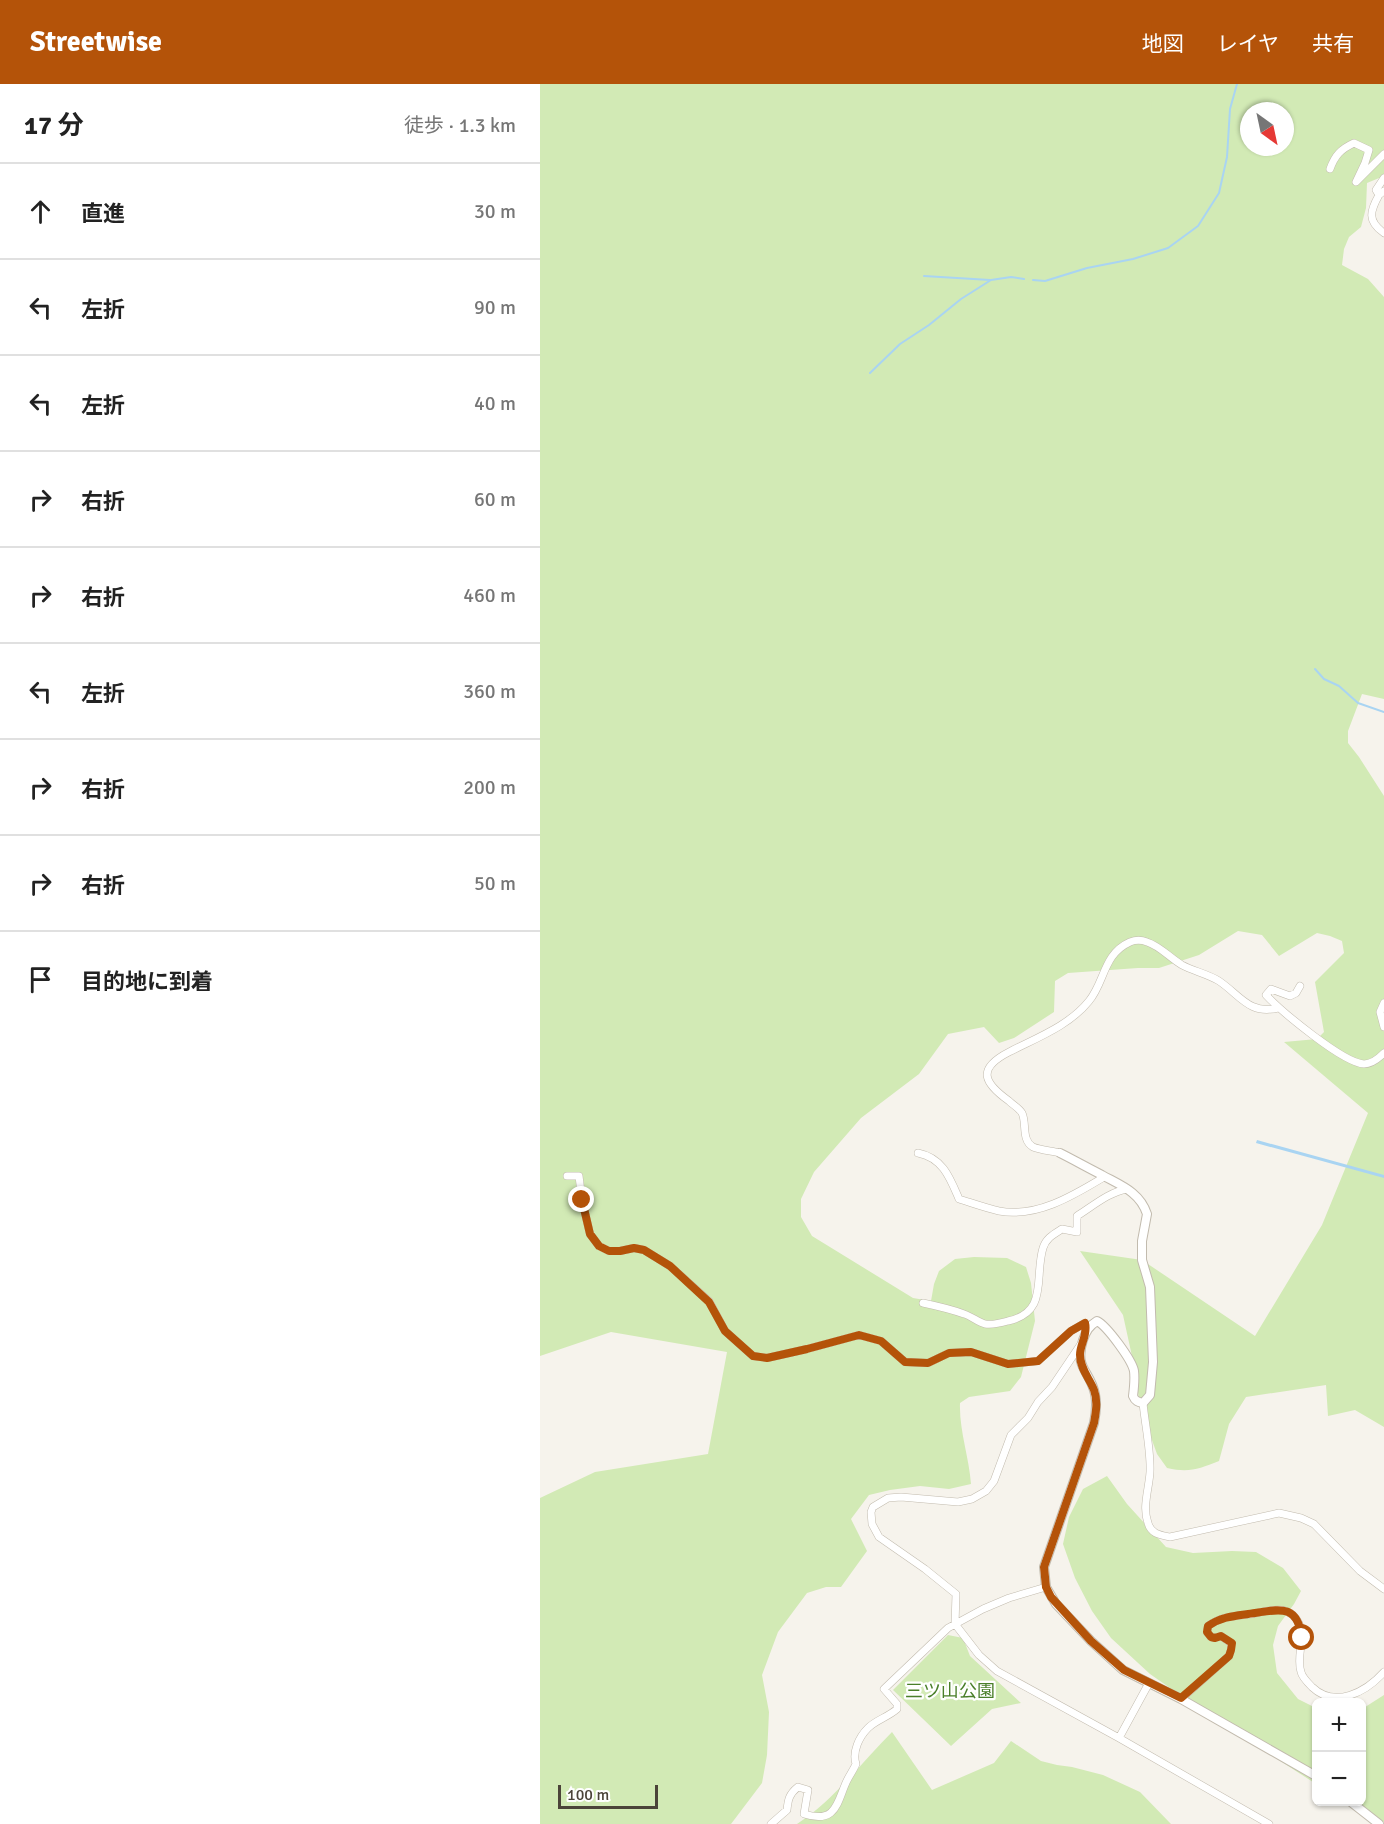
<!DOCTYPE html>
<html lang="ja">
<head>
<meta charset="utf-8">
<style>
  body { margin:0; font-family:Signika,"Noto Sans JP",sans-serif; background:#f2f2f2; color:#222 }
  .controls { position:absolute; right:18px; bottom:18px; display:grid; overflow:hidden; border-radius:9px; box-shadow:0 2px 4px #0004 }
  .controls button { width:54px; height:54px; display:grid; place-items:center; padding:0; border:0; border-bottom:2px solid #e0e0e0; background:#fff; color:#222; font:30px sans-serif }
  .compass { position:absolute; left:700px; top:18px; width:54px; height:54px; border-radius:50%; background:#fff; box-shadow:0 2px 4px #0004; rotate:147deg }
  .scale { position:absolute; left:18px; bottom:15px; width:100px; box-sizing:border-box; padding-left:6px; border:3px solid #4b4439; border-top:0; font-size:16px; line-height:21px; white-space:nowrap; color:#4b4439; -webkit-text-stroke:4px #fff; paint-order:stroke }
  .stop { position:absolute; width:18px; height:18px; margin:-14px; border:4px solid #b45309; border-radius:50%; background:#fff }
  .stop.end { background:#b45309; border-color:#fff; box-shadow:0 2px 6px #0008 }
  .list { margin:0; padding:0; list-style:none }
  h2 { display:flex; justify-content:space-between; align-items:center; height:78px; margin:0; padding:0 24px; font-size:26px }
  h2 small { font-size:20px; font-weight:400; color:#767676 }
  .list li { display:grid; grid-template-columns:39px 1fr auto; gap:18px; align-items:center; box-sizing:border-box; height:96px; padding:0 24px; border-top:2px solid #e0e0e0 }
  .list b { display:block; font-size:22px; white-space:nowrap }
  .list em { font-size:20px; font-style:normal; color:#767676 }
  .icon { flex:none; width:33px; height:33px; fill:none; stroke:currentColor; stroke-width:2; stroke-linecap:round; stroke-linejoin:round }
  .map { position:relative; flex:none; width:844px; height:1740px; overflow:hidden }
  header { display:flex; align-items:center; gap:36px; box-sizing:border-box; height:84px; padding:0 30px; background:#b45309; color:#fff }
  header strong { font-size:28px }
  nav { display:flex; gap:33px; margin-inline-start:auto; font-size:21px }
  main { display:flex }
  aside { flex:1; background:#fff }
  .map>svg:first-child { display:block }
  .green { fill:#d2eab5; fill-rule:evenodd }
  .water { fill:#a9d4f2 }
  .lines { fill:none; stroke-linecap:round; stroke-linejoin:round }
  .stream { stroke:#a9d4f2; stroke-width:2 }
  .minor-casing { stroke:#c2bbae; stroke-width:8 }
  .tertiary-casing { stroke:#c2bbae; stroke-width:10 }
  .minor { stroke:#fff; stroke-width:7 }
  .tertiary { stroke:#fff; stroke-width:8 }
  .route { stroke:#b45309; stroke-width:8 }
  .labels { text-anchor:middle; stroke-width:4.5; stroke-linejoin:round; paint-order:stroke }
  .park-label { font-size:18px; fill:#4a7f2a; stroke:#fff }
</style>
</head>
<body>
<header>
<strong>Streetwise</strong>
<nav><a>地図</a><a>レイヤ</a><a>共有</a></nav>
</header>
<main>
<aside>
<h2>17 分<small>徒歩 · 1.3 km</small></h2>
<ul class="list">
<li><svg class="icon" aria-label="ahead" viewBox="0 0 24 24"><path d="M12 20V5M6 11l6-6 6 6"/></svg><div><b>直進</b></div><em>30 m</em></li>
<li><svg class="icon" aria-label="left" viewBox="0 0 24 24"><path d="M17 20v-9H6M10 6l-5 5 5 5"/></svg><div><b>左折</b></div><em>90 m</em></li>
<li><svg class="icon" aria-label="left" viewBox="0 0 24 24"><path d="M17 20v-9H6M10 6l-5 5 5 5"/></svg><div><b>左折</b></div><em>40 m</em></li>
<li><svg class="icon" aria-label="right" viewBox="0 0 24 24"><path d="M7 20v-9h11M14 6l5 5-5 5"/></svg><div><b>右折</b></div><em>60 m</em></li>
<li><svg class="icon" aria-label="right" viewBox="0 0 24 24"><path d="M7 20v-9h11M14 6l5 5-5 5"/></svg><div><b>右折</b></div><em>460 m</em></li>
<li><svg class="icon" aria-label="left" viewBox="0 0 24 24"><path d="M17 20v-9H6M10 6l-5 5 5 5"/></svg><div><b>左折</b></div><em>360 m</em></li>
<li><svg class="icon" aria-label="right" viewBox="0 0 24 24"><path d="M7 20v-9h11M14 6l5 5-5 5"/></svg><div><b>右折</b></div><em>200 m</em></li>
<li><svg class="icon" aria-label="right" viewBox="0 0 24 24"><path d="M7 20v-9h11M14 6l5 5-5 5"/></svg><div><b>右折</b></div><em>50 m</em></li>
<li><svg class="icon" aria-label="arrive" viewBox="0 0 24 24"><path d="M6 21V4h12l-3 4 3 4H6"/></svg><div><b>目的地に到着</b></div></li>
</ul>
</aside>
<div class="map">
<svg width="844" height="1740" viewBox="0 0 844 1740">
  <rect width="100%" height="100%" fill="#f6f3ec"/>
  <path class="green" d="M0 0H844V92L827 99 826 124 821 143 809 153 804 165 802 181 828 195 844 213V615L822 610 808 647V659L819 673 844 712V1343L815 1326 788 1332 786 1301 706 1313 689 1340 679 1377C659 1385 649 1389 627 1384L617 1370 600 1323 595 1286 583 1231 540 1167 602 1176 715 1252 782 1141 828 1029 744 958 777 955 784 948 775 898 804 869 802 857 790 852 777 849 739 872 722 851 698 847 659 871 619 884H598L528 889 515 897 514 928 474 954 459 959 444 943 408 950 379 990 321 1034 274 1088 261 1115V1133L272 1152 373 1214 391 1217 394 1200 399 1187 415 1175 434 1173 467 1174 486 1183 491 1199 495 1237 481 1293 470 1307 429 1313 420 1319C419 1346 429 1373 431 1400L409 1405 380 1402 350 1406 329 1411 311 1435 327 1467 301 1503H286L267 1509 238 1548 222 1591 229 1628 227 1671 222 1699 191 1740H0V1414L55 1388 168 1370 187 1268 71 1248 0 1272ZM709 27H745V63H709Z
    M567 1392 587 1420 626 1463 653 1469 692 1467 716 1468 743 1484 761 1507 754 1520 738 1542 733 1561 737 1589 758 1615 776 1624V1700L663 1627 610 1590 571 1554 552 1527 535 1494 523 1460 529 1433 543 1405Z
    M408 1551 423 1554 430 1572 481 1619 452 1625 411 1662 353 1606Z
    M844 1611V1738L805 1718H822V1625Z
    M352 1648 392 1706 454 1679 471 1657 501 1677 517 1681 532 1683 563 1691 600 1708 631 1740H257C294 1716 321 1679 352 1648Z"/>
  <path class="water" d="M717 1056 844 1091V1094L716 1059Z"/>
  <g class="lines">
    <path class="stream" d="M384 192 450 196
      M493 196 505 197 547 184 593 175 628 164 658 142 679 109 687 73 690 25 697 0
      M330 289 360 260 389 241 421 215 451 196 471 193 484 195
      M775 585 784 595 799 602 818 619 844 628"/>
    <defs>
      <path id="minor" d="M790 85C795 71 801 65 814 59L829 66 825 79 816 98 844 70
        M844 94 836 106 839 111 844 107
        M839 111C830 127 827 137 844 149
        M760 902 756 909 750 912 731 905 726 911C741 927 803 979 824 980 831 980 839 974 844 969
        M844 919 840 928 844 943
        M378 1069C403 1074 410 1094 419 1115 432 1119 446 1124 459 1127 497 1134 534 1111 564 1093
        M520 1069C512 1067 500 1066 493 1063 481 1056 487 1039 482 1029 479 1024 473 1021 469 1017 444 999 436 985 469 968 496 954 529 942 549 917 565 898 563 870 590 858 595 856 602 856 607 858 620 862 630 874 642 881 653 887 668 890 679 897 700 911 709 931 738 924
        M27 1092H39L42 1116 50 1150 59 1162 69 1167H80L94 1164 104 1166 130 1182 169 1217 185 1247 213 1272 227 1274 267 1265 319 1251 341 1257 365 1278 388 1279 409 1269 431 1268 468 1280 498 1277 531 1247 545 1239 547 1246
        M383 1219C397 1222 411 1225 424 1230 431 1232 438 1238 445 1240 452 1241 461 1239 468 1237 509 1228 494 1194 503 1164 506 1154 514 1150 522 1145L537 1148V1132C553 1122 569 1108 587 1105
        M541 1260 512 1303 498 1318 488 1334 471 1351 454 1397 446 1407 432 1415 418 1418 361 1413 348 1414 333 1423 331 1428 332 1440 339 1453 385 1485 416 1510 415 1540 439 1571 457 1587 579 1654 729 1740
        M603 1319C605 1340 611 1367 610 1388 609 1405 602 1423 608 1439 611 1450 620 1451 630 1453L739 1429 761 1434 774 1440 820 1487 844 1505
        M641 1615 689 1572 691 1566V1559L681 1552 675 1554 671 1553 667 1548 668 1542C682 1532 695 1532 712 1530 730 1526 751 1519 760 1542 765 1557 756 1573 761 1588 762 1593 768 1599 772 1603 795 1625 826 1608 844 1588
        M579 1654 609 1599
        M231 1740 247 1726C248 1716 249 1710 258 1703L268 1706 264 1730C295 1740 297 1720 305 1701 308 1693 313 1687 316 1680 312 1668 319 1653 328 1644 336 1636 348 1633 357 1625V1620L344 1605 408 1544 443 1525 469 1514 506 1503"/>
      <path id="tertiary" d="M520 1069C534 1076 548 1084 562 1091 580 1101 600 1108 607 1130L602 1157V1176L610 1203 613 1278 610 1311 603 1319C598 1318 595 1317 593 1312 594 1304 595 1295 594 1287 592 1276 567 1242 557 1237 549 1242 546 1247 543 1256 534 1285 550 1286 555 1310 557 1320 556 1329 554 1339L504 1483 506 1503 516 1520 551 1557 583 1586 641 1615 776 1692
        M811 1718 839 1740"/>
    </defs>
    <use href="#minor" class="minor-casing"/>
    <use href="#tertiary" class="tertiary-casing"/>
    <use href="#minor" class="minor"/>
    <use href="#tertiary" class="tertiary"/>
  </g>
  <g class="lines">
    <path class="route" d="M42 1116 50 1150 59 1162 69 1167H80L94 1164 104 1166 130 1182 169 1218 185 1247 213 1272 227 1274 267 1265 319 1251 341 1257 365 1278 388 1279 409 1269 431 1268 468 1280 498 1277 531 1247 545 1239C548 1251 540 1260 540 1271 540 1285 550 1295 554 1306 558 1317 556 1328 554 1339L504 1483 506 1503 511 1513 551 1557 584 1586 641 1614 689 1572 691 1566 692 1559 681 1552 675 1554 671 1553 667 1548 668 1542C681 1533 693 1532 708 1530 735 1527 757 1516 762 1554"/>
  </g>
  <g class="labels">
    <g class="park-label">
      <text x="410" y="1613">三ツ山公園</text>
    </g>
  </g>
</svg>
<div class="controls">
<button>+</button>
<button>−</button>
</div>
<svg class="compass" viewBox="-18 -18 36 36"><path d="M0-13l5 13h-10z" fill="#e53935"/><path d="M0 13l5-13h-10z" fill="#767676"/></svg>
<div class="scale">100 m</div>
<div class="stop" style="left:762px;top:1554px"></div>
<div class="stop end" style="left:42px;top:1116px"></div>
</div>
</main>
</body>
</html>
